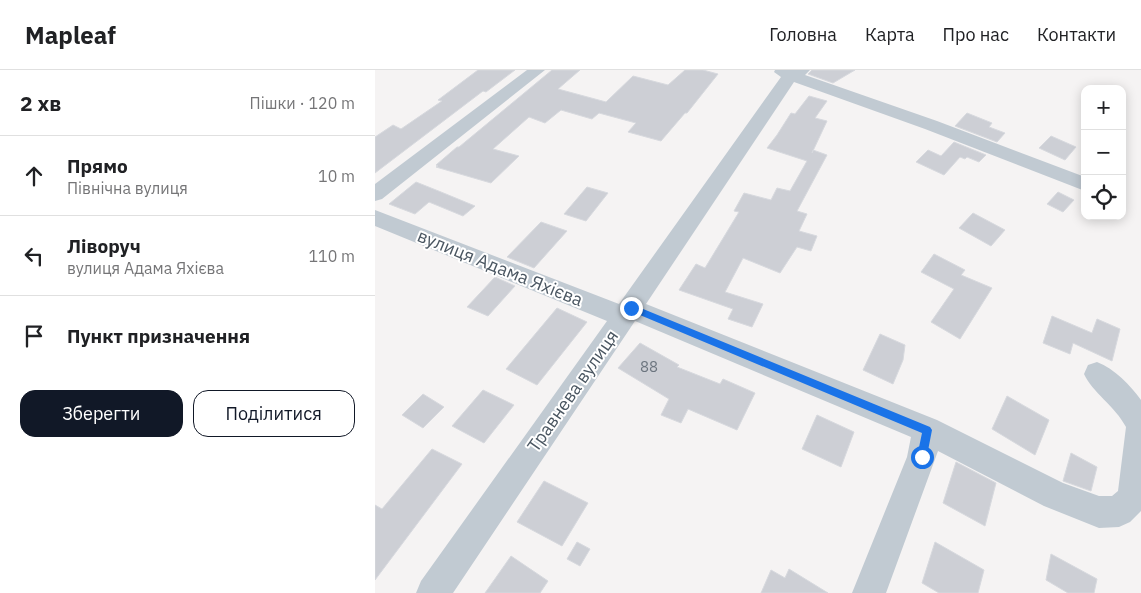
<!DOCTYPE html>
<html lang="uk">
<head>
<meta charset="utf-8">
<style>
  body { margin:0; font-family:"IBM Plex Sans",sans-serif; background:#f2f2f2; color:#202124 }
  .controls { position:absolute; right:15px; top:15px; display:grid; overflow:hidden; border-radius:10px; box-shadow:0 2px 12px #0003 }
  .controls button { width:45px; height:45px; display:grid; place-items:center; padding:0; border:0; border-bottom:1px solid #e0e0e0; background:#fff; color:#202124; font:25px sans-serif }
  .stop { position:absolute; width:15px; height:15px; margin:-11px; border:4px solid #1a73e8; border-radius:50%; background:#fff }
  .stop.end { background:#1a73e8; border-color:#fff; box-shadow:0 1px 5px #0008 }
  .list { margin:0; padding:0; list-style:none }
  h2 { display:flex; justify-content:space-between; align-items:center; height:65px; margin:0; padding:0 20px; font-size:21px }
  h2 small { font-size:16px; font-weight:400; color:#757577 }
  .list li { display:grid; grid-template-columns:32px 1fr auto; gap:15px; align-items:center; box-sizing:border-box; height:80px; padding:0 20px; border-top:1px solid #e0e0e0 }
  .list b { display:block; font-size:19px; white-space:nowrap }
  .list p { margin:0; font-size:16px; white-space:nowrap; color:#757577 }
  .list em { font-size:16px; font-style:normal; color:#757577 }
  .actions { display:flex; gap:10px; padding:15px 20px }
  .actions a { flex:1; padding:11px 0; border:1px solid #111827; border-radius:15px; text-align:center; font-size:18px; color:#111827 }
  .actions .main { background:#111827; color:#fff }
  .icon { flex:none; width:28px; height:28px; fill:none; stroke:currentColor; stroke-width:2; stroke-linecap:round; stroke-linejoin:round }
  .map { position:relative; flex:none; width:766px; height:523px; overflow:hidden }
  header { display:flex; align-items:center; gap:30px; box-sizing:border-box; height:70px; padding:0 25px; background:#fff; border-bottom:1px solid #e0e0e0 }
  header strong { font-size:24px }
  nav { display:flex; gap:28px; margin-inline-start:auto; font-size:18px }
  main { display:flex }
  aside { flex:1; background:#fff }
  .map>svg:first-child { display:block }
  .building { fill:#cdcfd5; stroke:#d7d9de }
  .lines { fill:none; stroke-linecap:round; stroke-linejoin:round }
  .minor { fill:#c1cad2; fill-rule:evenodd }
  .route { fill:#1a73e8 }
  .labels { text-anchor:middle; stroke-width:4; stroke-linejoin:round; paint-order:stroke }
  .number-label { font-size:15px; fill:#6b747e }
  .street-label { font-size:18px; fill:#4a5661; stroke:#fff }
</style>
</head>
<body>
<header>
<strong>Mapleaf</strong>
<nav><a>Головна</a><a>Карта</a><a>Про нас</a><a>Контакти</a></nav>
</header>
<main>
<aside>
<h2>2 хв<small>Пішки · 120 m</small></h2>
<ul class="list">
<li><svg class="icon" aria-label="ahead" viewBox="0 0 24 24"><path d="M12 20V5M6 11l6-6 6 6"/></svg><div><b>Прямо</b><p>Північна вулиця</p></div><em>10 m</em></li>
<li><svg class="icon" aria-label="left" viewBox="0 0 24 24"><path d="M17 20v-9H6M10 6l-5 5 5 5"/></svg><div><b>Ліворуч</b><p>вулиця Адама Яхієва</p></div><em>110 m</em></li>
<li><svg class="icon" aria-label="arrive" viewBox="0 0 24 24"><path d="M6 21V4h12l-3 4 3 4H6"/></svg><div><b>Пункт призначення</b></div></li>
</ul>
<div class="actions"><a class="main">Зберегти</a><a>Поділитися</a></div>
</aside>
<div class="map">
<svg width="766" height="523" viewBox="0 0 766 523">
  <rect width="100%" height="100%" fill="#f5f3f3"/>
  <path class="building" d="M103 0H140L111 22 108 21 0 103V67L18 55 26 59 67 31 63 30Z
    M177 0H205L183 19 231 32 258 6 293 15 310 0H328L343 4 312 43H310L286 71 253 62 261 53 224 43 217 49 186 40 170 53 154 47 118 79 144 86 116 113 61 97 63 96 61 95 82 77H84Z
    M437 0H480L458 13 433 4Z
    M434 26 452 31 440 48 452 51 437 83 438 80 452 85 422 141 432 144 424 161 442 166 436 181 422 177 405 203 368 188 350 222 388 234 377 257 353 249 358 239 304 220 321 194 330 198 364 142 359 141 369 123 396 130 402 118 415 121 432 91 392 78 402 65 416 43 420 44Z
    M592 43 617 53 614 57 630 63 622 72 580 56Z
    M676 66 701 77 690 90 664 78Z
    M579 72 611 85 604 92 592 87 590 89 585 87 569 105 541 92 553 80 566 86Z
    M41 112 66 122 100 136 88 146 54 132 40 144 14 134Z
    M212 117 233 123 211 151 189 144Z
    M683 122 699 130 688 142 672 134Z
    M598 143 630 160 616 176 584 158Z
    M166 152 192 161 159 198 132 187Z
    M559 184 590 200 586 205 617 218 585 269 556 252 579 219 546 202Z
    M120 207 140 216 113 246 92 237Z
    M182 238 212 252 162 315 131 299Z
    M677 246 717 263 722 249 745 259 737 291 698 273 695 284 668 273Z
    M505 264 530 275 528 290 518 314 488 300Z
    M265 273 304 295 302 297 345 314 348 309 380 323 362 360 313 339 306 353 286 345 294 329 243 298Z
    M108 320 139 335 109 373 77 356Z
    M48 324 69 337 48 358 27 345Z
    M632 326 674 350 660 385 617 359Z
    M442 345 479 362 466 397 427 379Z
    M57 379 87 394 0 510V435L7 439Z
    M696 383 722 397 716 421 688 411Z
    M581 392 621 413 610 456 568 433Z
    M169 411 213 433 187 476 142 452Z
    M202 472 215 479 205 496 192 489Z
    M560 472 609 500 603 523H564L547 513Z
    M676 484 722 509 719 523H693L671 510Z
    M136 486 173 511 165 523H110Z
    M414 499 453 523H386L396 500 410 508Z"/>
  <g class="lines">
    <path class="minor" d="M152 0H170L7 129 0 131V114Z
      M400 0H435L430 5 562 51 710 107V121L550 59 419 12 271 234 562 350 688 413 724 426H737L743 421 751 357C740 336 717 322 709 304L713 295 722 292C740 299 755 315 766 330V441L755 452 744 457 724 458 669 436 563 381 511 523H477L532 387 536 367 260 251 78 523H41L46 511 232 251 0 156V140L244 234 406 7 399 2Z"/>
  </g>
  <path class="route" d="M256 234 555 357 557 360 551 391H544L542 387 547 363 253 240 252 238Z"/>
  <g class="labels">
    <g class="number-label">
      <text x="274" y="302">88</text>
    </g>
    <g class="street-label">
      <text transform="translate(125 198) rotate(22)" y="6">вулиця Адама Яхієва</text>
      <text transform="translate(198 321) rotate(-55)" y="6">Травнева вулиця</text>
    </g>
  </g>
</svg>
<div class="controls">
<button>+</button>
<button>−</button>
<button><svg class="icon" aria-label="locate" viewBox="0 0 24 24"><circle cx="12" cy="12" r="6"/><path d="M12 2v4M12 18v4M2 12h4M18 12h4"/></svg></button>
</div>
<div class="stop" style="left:547px;top:387px"></div>
<div class="stop end" style="left:256px;top:238px"></div>
</div>
</main>
</body>
</html>
